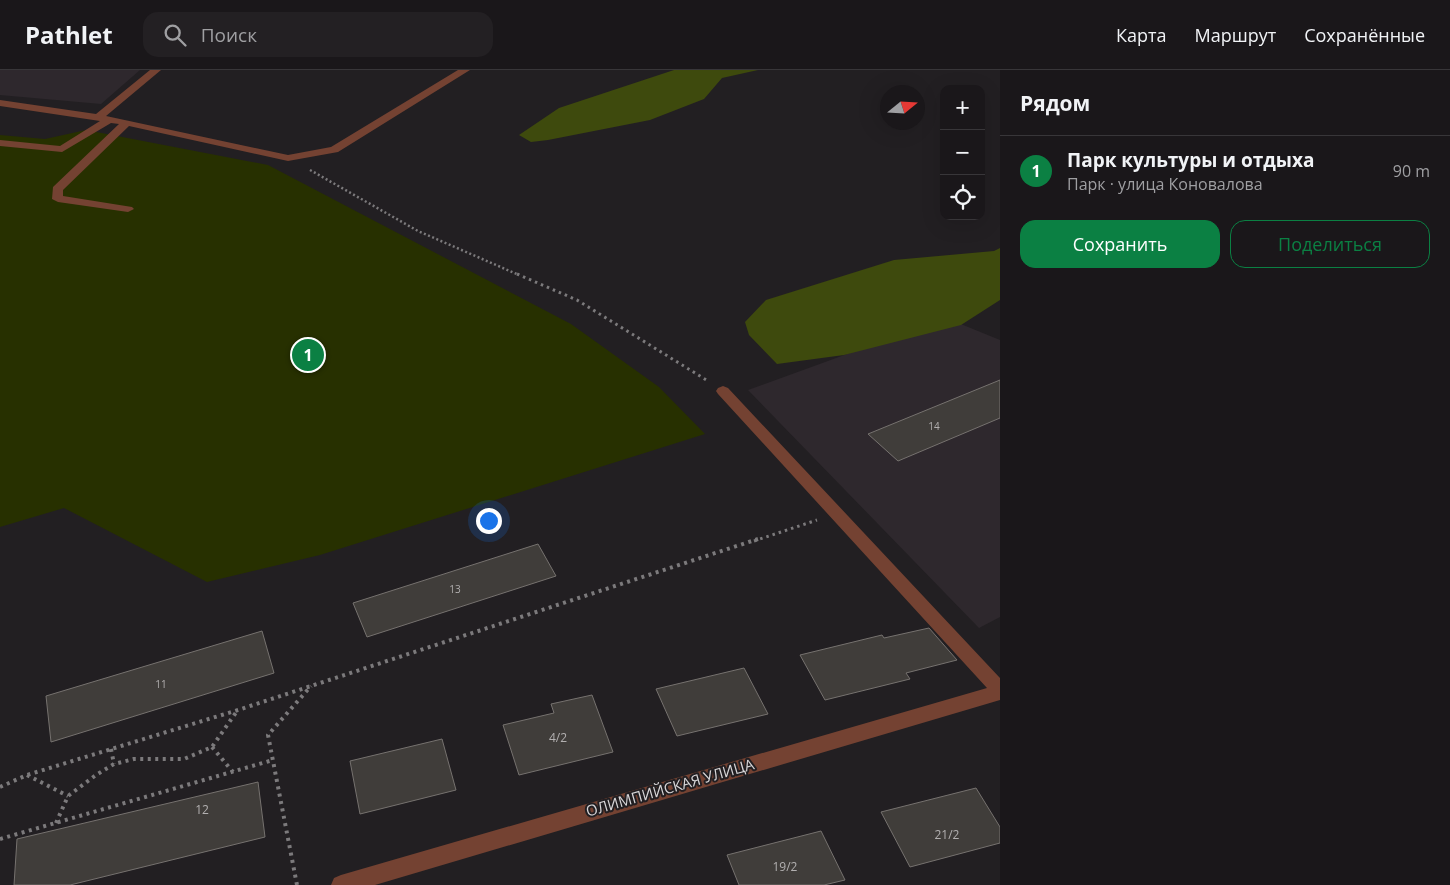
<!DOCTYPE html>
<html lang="ru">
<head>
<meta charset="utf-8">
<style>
  body { margin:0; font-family:"Open Sans",sans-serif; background:#232023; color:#f1f3f6 }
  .controls { position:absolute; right:15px; top:15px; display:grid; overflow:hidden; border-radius:10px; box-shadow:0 5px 20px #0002 }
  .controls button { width:45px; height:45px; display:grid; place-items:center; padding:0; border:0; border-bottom:1px solid #383639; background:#1a171a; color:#f1f3f6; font:25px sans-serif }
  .compass { position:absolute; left:880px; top:15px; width:45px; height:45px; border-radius:50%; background:#1a171a; box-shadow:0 5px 20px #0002; rotate:72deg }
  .you { position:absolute; left:488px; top:450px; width:18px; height:18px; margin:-12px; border:4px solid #fff; border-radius:50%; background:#1a73e8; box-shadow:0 0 0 8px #1a73e833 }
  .badge { display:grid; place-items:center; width:32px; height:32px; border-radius:50%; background:#0b8043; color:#fff; font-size:16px; font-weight:700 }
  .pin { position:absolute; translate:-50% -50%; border:2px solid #fff; box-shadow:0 1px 5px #0006 }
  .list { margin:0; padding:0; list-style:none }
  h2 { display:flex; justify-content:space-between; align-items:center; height:65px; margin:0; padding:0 20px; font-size:21px }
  h2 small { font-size:16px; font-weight:400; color:#9f9fa2 }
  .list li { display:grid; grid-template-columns:32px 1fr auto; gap:15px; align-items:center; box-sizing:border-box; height:70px; padding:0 20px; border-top:1px solid #383639 }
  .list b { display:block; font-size:19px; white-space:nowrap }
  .list p { margin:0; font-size:16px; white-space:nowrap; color:#9f9fa2 }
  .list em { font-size:16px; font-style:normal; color:#9f9fa2 }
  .actions { display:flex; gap:10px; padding:15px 20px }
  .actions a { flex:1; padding:11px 0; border:1px solid #0b8043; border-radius:15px; text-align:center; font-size:18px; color:#0b8043 }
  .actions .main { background:#0b8043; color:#fff }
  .icon { flex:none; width:28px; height:28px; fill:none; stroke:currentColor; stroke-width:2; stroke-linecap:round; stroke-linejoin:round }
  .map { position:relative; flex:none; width:1000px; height:815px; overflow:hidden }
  header { display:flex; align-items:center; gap:30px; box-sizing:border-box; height:70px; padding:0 25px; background:#1a171a; border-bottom:1px solid #383639 }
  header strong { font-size:24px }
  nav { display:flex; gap:28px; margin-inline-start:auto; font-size:18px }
  .search { width:350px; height:45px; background:#232023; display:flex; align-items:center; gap:12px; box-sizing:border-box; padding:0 18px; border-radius:15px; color:#9f9fa2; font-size:19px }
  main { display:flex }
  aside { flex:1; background:#1a171a }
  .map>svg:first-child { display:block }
  .built { fill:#2e282d }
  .green { fill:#273000 }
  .forest { fill:#3e4a0d }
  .building { fill:#403d3a; stroke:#76726f }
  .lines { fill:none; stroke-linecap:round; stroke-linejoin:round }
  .path-far2 { stroke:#7c7a7c; stroke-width:2.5; stroke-dasharray:2 2.5; stroke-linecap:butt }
  .path-far1 { stroke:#7c7a7c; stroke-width:3; stroke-dasharray:2.5 4; stroke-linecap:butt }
  .path { stroke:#7c7a7c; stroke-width:4; stroke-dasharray:3 4.5; stroke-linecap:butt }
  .minor { fill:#744232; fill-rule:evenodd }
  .labels { text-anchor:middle; stroke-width:4; stroke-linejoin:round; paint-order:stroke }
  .number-label { font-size:10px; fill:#b2b0b0 }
  .near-number-label { font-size:12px; fill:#b2b0b0 }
  .near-street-label { font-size:15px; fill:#d8d6d8; stroke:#221f22 }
</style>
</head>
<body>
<header>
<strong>Pathlet</strong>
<div class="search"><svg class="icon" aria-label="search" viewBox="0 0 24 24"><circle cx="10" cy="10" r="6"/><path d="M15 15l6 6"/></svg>Поиск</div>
<nav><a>Карта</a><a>Маршрут</a><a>Сохранённые</a></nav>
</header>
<main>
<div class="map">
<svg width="1000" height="815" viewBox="0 0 1000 815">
  <rect width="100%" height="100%" fill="#221f22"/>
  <path class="built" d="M0 0H140L101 34 0 25Z
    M946 248 1000 270V547L979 558 748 320Z"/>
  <path class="green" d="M86 60 268 95 571 254 659 317 705 364 320 485 207 512 64 438 0 457V65L45 69Z"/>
  <path class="forest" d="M674 0H758L722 8 704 29 650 50 548 70 531 72 519 65 559 38Z
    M1000 178V230L961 255 844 285 777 294 749 265 745 252 766 230 894 190 994 181Z"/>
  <path class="building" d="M1000 310V348L898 391 868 364Z
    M538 474 556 506 367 567 353 533Z
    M929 558 957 590 906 603 910 609 825 630 800 585 882 565 884 568Z
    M262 561 274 603 51 672 46 626Z
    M744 598 768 644 677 666 656 619Z
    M592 625 613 682 519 705 503 655 554 643 551 634Z
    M442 669 456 720 360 744 350 691Z
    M258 712 265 767 70 815H14L17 769Z
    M976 718 1000 757V773L910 797 881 742Z
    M821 761 845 810 824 815H739L727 785Z"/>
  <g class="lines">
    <path class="path-far2" d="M310 100 418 161 519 205"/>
    <path class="path-far1" d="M517 204 577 230 708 311
      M754 471 817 450"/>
    <path class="path" d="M212 677 233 702
      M111 679 114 694
      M27 705 68 726
      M0 717 27 705 238 640 758 469
      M56 753 68 726 96 705 114 694 134 689H184L212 677 237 641
      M0 769 273 690
      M297 815 268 665 311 616"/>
    <path class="minor" d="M150 0H161L106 46 288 85 331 77 458 0H470L338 82 288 91 129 56 63 120V126L132 137 134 139 128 142 58 132 52 129 53 117 119 54 111 53 62 82 0 76V70L60 76 100 51 0 36V30L96 44Z
      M723 316 728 318 1000 608V630L375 815H331L334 808 341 805 987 618 718 324 716 321 718 318Z"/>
  </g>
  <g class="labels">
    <g class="number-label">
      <text x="934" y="360">14</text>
      <text x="455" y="523">13</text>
      <text x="161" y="618">11</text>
    </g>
    <g class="near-number-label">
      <text x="558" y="672">4/2</text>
      <text x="202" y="744">12</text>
      <text x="947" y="769">21/2</text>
      <text x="785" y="801">19/2</text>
    </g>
    <g class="near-street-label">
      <text transform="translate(670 718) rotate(-16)" y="5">ОЛИМПИЙСКАЯ УЛИЦА</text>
    </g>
  </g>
</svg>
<div class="controls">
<button>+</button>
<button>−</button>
<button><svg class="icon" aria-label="locate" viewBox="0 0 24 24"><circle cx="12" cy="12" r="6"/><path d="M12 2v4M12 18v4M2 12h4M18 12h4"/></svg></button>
</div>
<svg class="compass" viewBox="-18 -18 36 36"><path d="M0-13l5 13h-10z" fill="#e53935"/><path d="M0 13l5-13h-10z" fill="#9f9fa2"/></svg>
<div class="you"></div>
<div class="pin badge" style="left:308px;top:285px">1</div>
</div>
<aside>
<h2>Рядом<small></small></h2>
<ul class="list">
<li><span class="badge">1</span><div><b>Парк культуры и отдыха</b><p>Парк · улица Коновалова</p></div><em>90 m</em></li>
</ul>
<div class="actions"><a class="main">Сохранить</a><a>Поделиться</a></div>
</aside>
</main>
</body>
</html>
